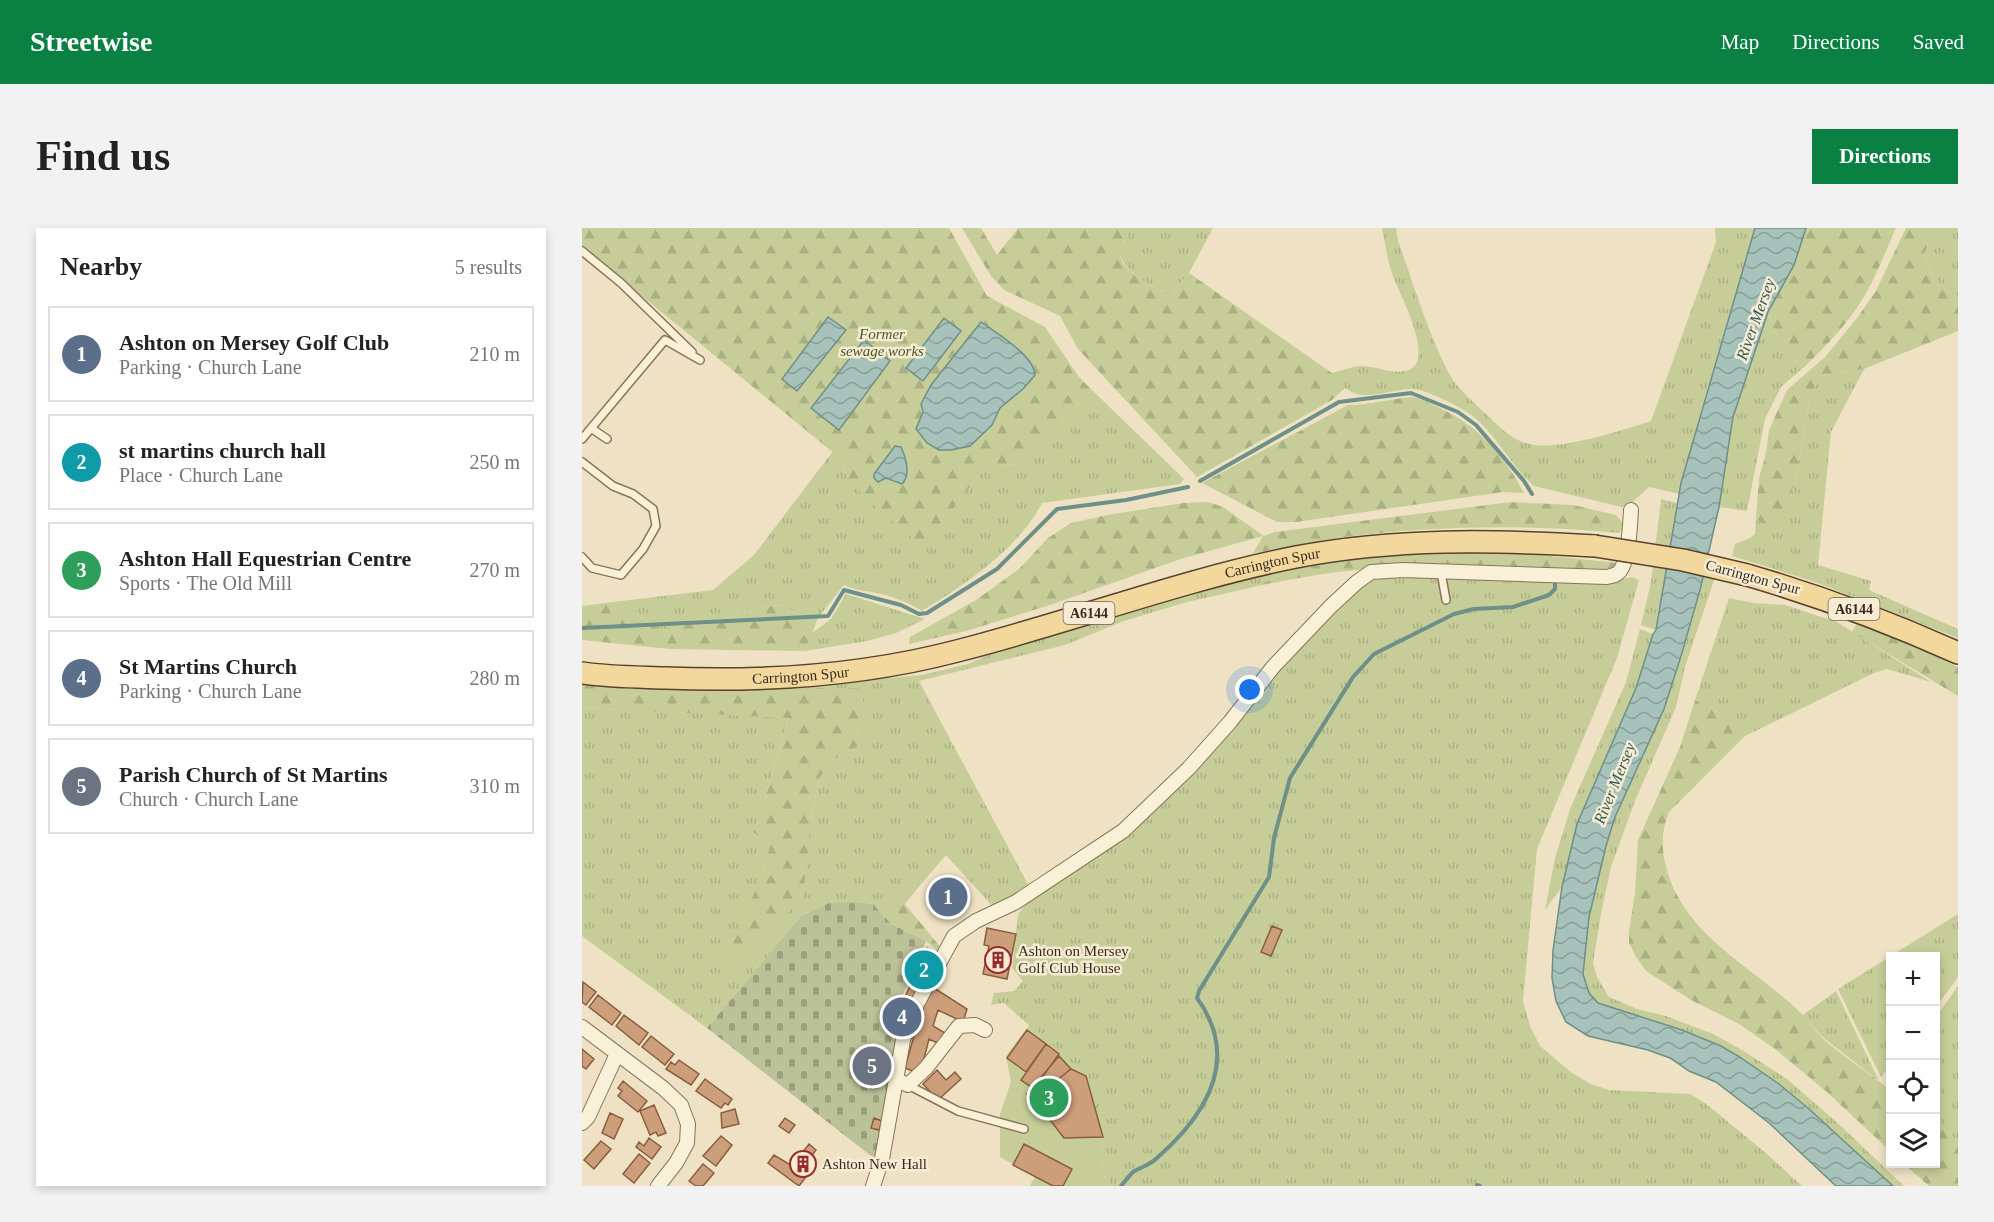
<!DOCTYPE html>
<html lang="en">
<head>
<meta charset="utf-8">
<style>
  body { margin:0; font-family:"Times New Roman",serif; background:#f2f2f2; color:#222 }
  .controls { position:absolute; right:18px; bottom:18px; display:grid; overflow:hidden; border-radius:0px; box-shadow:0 3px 9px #0003 }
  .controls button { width:54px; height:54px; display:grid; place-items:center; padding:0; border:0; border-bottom:2px solid #e0e0e0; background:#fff; color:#222; font:30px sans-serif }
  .you { position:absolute; left:668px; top:462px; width:21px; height:21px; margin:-15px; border:4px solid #fff; border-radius:50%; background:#1a73e8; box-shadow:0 0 0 9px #1a73e833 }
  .badge { display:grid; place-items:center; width:39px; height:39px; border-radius:50%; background:#0b8043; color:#fff; font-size:20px; font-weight:700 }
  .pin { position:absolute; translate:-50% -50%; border:3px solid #fff; box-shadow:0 2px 6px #0006 }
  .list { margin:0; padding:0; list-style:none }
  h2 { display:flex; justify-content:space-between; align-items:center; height:78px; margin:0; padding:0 24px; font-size:26px }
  h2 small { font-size:20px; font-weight:400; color:#767676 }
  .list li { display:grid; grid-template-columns:39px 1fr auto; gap:18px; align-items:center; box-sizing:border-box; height:96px; margin:0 12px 12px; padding:0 12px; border:2px solid #e0e0e0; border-radius:0px }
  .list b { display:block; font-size:22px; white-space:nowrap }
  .list p { margin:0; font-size:20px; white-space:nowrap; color:#767676 }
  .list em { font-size:20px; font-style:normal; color:#767676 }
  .icon { flex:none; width:33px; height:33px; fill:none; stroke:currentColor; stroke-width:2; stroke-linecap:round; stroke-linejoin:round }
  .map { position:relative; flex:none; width:1376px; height:958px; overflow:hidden; border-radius:0px }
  header { display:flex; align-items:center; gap:36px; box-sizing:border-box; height:84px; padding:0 30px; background:#0b8043; color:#fff }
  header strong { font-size:28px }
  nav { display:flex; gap:33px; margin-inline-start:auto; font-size:21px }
  .intro { display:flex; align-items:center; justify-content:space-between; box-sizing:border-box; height:144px; padding:0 36px }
  h1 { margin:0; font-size:42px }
  .button { padding:15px 27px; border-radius:0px; background:#0b8043; color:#fff; font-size:21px; font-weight:700 }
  main { display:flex; gap:36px; padding:0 36px }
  aside { flex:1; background:#fff; border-radius:0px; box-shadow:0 3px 9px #0003 }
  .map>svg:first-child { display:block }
  .grass { fill:url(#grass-tufts) }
  .forest { fill:url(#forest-firs) }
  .cemetery { fill:url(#cemetery-stones) }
  .garden { fill:#c6cd98 }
  .water { fill:url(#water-waves); stroke:#6d9088; stroke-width:1.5 }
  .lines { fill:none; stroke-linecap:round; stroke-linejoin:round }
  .stream { stroke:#6d9088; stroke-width:4 }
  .building { fill:#cd9e7a; stroke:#895e40; stroke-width:1.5 }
  .lane-casing { stroke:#89745a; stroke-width:10 }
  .street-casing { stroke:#89745a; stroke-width:16 }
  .primary-casing { stroke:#57422e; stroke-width:24 }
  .lane { stroke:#f9f0d8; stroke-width:7 }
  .street { stroke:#f9f0d8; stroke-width:14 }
  .primary { stroke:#f2d89c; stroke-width:21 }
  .primary-bridge-casing { stroke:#57422e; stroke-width:24; stroke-linecap:butt }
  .primary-bridge { stroke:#f2d89c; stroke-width:21 }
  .labels { text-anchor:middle; stroke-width:5; stroke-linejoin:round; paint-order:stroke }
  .shield { fill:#f6ecd4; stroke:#726655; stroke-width:1.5 }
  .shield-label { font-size:14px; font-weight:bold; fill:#392c1e }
  .park-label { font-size:15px; font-style:italic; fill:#495625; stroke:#f6ecd4 }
  .street-label { font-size:15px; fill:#392c1e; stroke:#f6ecd4 }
  .poi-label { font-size:15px; fill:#392c1e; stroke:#f6ecd4; text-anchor:start }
  .water-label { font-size:16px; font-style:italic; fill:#2e5957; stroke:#f6ecd4 }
</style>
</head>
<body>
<header>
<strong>Streetwise</strong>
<nav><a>Map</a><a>Directions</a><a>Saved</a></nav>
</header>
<div class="intro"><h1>Find us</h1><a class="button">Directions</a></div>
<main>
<aside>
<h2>Nearby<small>5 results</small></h2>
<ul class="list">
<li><span class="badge" style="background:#5c6f8a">1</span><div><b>Ashton on Mersey Golf Club</b><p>Parking · Church Lane</p></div><em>210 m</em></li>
<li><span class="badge" style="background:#0f9aa8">2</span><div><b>st martins church hall</b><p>Place · Church Lane</p></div><em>250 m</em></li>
<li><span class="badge" style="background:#2e9e5b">3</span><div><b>Ashton Hall Equestrian Centre</b><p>Sports · The Old Mill</p></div><em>270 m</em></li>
<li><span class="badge" style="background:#5c6f8a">4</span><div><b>St Martins Church</b><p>Parking · Church Lane</p></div><em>280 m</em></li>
<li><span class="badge" style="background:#6b7280">5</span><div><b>Parish Church of St Martins</b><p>Church · Church Lane</p></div><em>310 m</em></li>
</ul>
</aside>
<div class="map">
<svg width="1376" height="958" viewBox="0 0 1376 958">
  <defs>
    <pattern id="grass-tufts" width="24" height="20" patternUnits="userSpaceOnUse" patternTransform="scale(1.5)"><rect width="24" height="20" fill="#c6cd98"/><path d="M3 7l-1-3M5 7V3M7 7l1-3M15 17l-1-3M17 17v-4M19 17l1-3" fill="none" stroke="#abb083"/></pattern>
    <pattern id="forest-firs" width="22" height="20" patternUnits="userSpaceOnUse" patternTransform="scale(1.5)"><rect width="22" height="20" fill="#c6cd98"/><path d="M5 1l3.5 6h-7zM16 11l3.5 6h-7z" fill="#abb083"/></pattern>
    <pattern id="cemetery-stones" width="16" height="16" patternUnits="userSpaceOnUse" patternTransform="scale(1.5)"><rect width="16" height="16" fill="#bcc297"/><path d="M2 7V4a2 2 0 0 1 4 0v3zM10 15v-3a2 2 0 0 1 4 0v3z" fill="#9a9e7b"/></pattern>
    <pattern id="water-waves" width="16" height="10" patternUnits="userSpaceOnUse" patternTransform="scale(1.5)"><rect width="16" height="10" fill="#a6c2ba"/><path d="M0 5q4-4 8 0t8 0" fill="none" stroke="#889e97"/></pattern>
  </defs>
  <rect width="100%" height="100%" fill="#efe2c4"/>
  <path class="grass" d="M549 0H631L607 45 587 68C569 57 543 46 537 24Z
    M800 0H814L816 13C832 57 847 109 869 149 877 162 896 178 907 189 920 202 934 215 953 217 987 220 1037 203 1069 193L1134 14 1133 0H1173L1121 176 1097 266 1067 259 1044 280 952 258C927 237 910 197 880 181 870 175 840 160 829 161 808 161 781 176 762 159 757 156 754 149 750 145 759 143 768 139 777 138 792 137 808 146 823 143 858 137 815 62 810 45 805 31 803 15 800 0Z
    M1351 0H1376V68C1354 58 1351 48 1342 27Z
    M1186 84 1201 124 1221 140 1199 159 1183 191 1165 283 1137 279 1151 189Z
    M1282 141 1249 204 1236 337 1289 353 1287 362 1376 401V410L1233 354 1150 328 1153 316 1168 310 1173 306 1174 291 1193 304 1214 252 1227 172 1239 148Z
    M510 162 602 251 598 256 460 275C436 321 384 356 340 383 326 375 311 368 295 365 283 363 273 362 262 357L236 390 224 391 200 377 173 379 153 388 133 392 112 391 84 404 31 374 131 362 172 327 251 223 259 231 268 254 349 310 399 244 415 238 438 236Z
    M1079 271 1095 275 1074 402 1059 397 1069 354Z
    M722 337 672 359 605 374 542 393 483 417 337 453 448 660 412 680 364 627 335 661 291 676 268 673 247 675 219 688 125 800 0 708V480L207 489 189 552 171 604 188 618 177 654 229 591 237 551 252 531 275 519 195 460 340 447 386 436 413 424 598 367Z
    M821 346 1024 354 1050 349 1057 352 1035 430 955 621 941 773 948 798 958 818 990 845 1009 856 1027 862 1108 866 1123 875 1185 926 1220 958H529L519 940 521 909 504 848 422 775 409 777 412 765 432 763 441 753 430 740 436 686 448 672 545 603 693 443 776 358 795 348Z
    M1121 346 1133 349 1103 439 1094 479 1053 573 1029 639 1019 686 1011 735 1015 749 1027 769 1055 781 1084 788 1131 806 1160 822 1205 851 1259 898 1322 958H1311C1268 918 1225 876 1176 842 1164 833 1152 823 1138 817 1100 800 1060 791 1021 778 1013 774 1006 767 1004 758 994 726 1021 623 1033 589 1047 552 1067 518 1081 481 1098 438 1112 391 1121 346Z
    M264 366 343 391 314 405 285 413 223 423 230 405 249 391Z
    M1147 370 1172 375 1203 377 1255 394 1349 454 1305 441 1292 445 1163 508C1148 492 1134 480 1113 472Z
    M1058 401 1071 406 1054 460 995 596 980 659 963 682 973 630 988 581 1044 454Z
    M1376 686V749L1354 779V728H1308V837L1299 849 1256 761Z
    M1376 758V913L1354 896V789Z
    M1254 763 1297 853 1239 808 1221 787Z"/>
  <path class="forest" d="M0 0H367L405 68 463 99 497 149 510 162 438 236 415 238 399 244 349 310 336 315 296 282 268 254 259 231 0 19Z
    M380 0H399L415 27 436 0H549C546 7 538 18 538 26 538 43 574 60 587 68L607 45 750 145 763 160 750 172 615 249 496 121 478 88 422 62 409 48Z
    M1224 0H1314C1305 20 1297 41 1287 60 1271 90 1246 117 1221 140L1201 124 1186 84 1212 37Z
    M1324 0H1351L1342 27C1351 48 1354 58 1376 68V103L1282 141 1239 148 1227 172 1214 252 1193 305 1174 291 1177 250 1184 225 1187 202 1205 162 1243 129 1275 90 1294 63Z
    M832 169C886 189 915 214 942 265L921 264 714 294H695L620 255 766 177C789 177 809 170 832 169Z
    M626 274 641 279 682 308 693 304 929 274 991 277 1034 287 1043 298 1037 305C948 296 851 298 762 309 732 314 701 320 671 325L681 308 599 331 465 378 384 403 327 416 328 409 394 372 437 341 466 310 489 295 525 287 601 275Z
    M873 323 940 325 1036 335 1031 342 1021 345C979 342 936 337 894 337 819 336 744 342 672 359L722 337 759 331Z
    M31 374 84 404 112 391 133 392 153 388 173 379 200 377 224 391 236 390 223 423 88 421 0 412V378Z
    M1275 395 1334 419 1376 439V468L1270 404Z
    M0 456 92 460H279L285 496 275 519 252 531 237 551 229 591 221 670 140 750 145 727 177 654 188 618 171 604 189 552 207 490 0 480Z
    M1113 472C1134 480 1148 492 1163 508L1087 584C1080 601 1079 616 1083 634 1099 708 1172 738 1221 787 1228 794 1232 802 1239 809 1260 828 1286 844 1308 862V923L1246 865 1193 821 1157 796 1109 772 1064 743 1054 729 1047 715V703L1053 665 1056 612 1098 519Z
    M335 661 323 676 360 721 358 725 344 713 309 696 291 676Z
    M1354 896 1376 913V958H1347L1322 936H1354Z"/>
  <path class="cemetery" d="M268 673 291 676 309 696 344 713 305 804 314 813 312 851 293 931 125 800 219 688 247 675Z"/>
  <path class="garden" d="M448 796 504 848 521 909 519 940 529 958H448L453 948 418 929V886L429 854 424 828Z"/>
  <path class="water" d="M1173 0H1224L1212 37 1186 84 1151 189 1137 279 1118 362 1100 425 1082 481 1033 589 1024 618 1007 689 1001 746 1007 765 1016 775 1100 802 1139 818 1156 828 1197 856 1227 881 1311 958H1254L1187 895 1134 854 1107 843 1088 830 1066 822 1006 808 984 794 974 773 970 750 971 722 980 659 995 596 1054 460 1071 406 1074 402 1099 255Z
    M246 89 264 102 215 163 200 151Z
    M362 90 379 103 341 153 324 140Z
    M399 94C414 105 452 127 453 147L442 160 418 180 410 197 388 218 369 222H357L345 215 334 201 341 184 339 176 349 157Z
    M282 112 308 133 257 202 229 180Z
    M313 218 319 219C324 229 329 247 320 256L304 250 296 254 292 250V246Z"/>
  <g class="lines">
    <path class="stream" d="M618 253 757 174 829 165 876 184 894 197 942 253 950 266
      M1 400 246 388 262 362 319 377 337 386 345 385 415 341 475 281 544 272 606 259
      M895 957 898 958
      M539 958C543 953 547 948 551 944 559 939 568 937 575 930 624 887 659 831 615 770L617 763 687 649 692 610 708 550 771 449 792 426 872 386 892 381 931 379 967 367 973 361V355"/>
  </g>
  <path class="building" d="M690 698 700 702 689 728 679 724Z
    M405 700 434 706 425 751 401 746 407 718 402 717Z
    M345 720 358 726 334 774 323 769Z
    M1 754 14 764 4 777 0 774Z
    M352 760 385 781 381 794 356 782 351 798 368 808 364 819 347 811 338 846 323 840 340 779Z
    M16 767 39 785 30 797 7 779Z
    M42 787 66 805 57 817 34 798Z
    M445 802 464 816 444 844 425 830Z
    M69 808 92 826 83 837 60 819Z
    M288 816 293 821 290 825 307 840 302 845 306 849 294 860 292 857 289 860 281 851 285 848 275 837 272 839 269 836 271 833 270 832Z
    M464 816 477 826 452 861 439 852Z
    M0 821 12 831 4 841 0 838Z
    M477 828 489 841 459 865 473 882 465 888 445 866Z
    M97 832 117 846 109 857 84 841 89 834 93 837Z
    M489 841 504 848 521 909 482 910 465 888 473 882 459 865Z
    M355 842 364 852 373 844 379 851 356 872 341 856Z
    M123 851 150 871 146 877 143 875 139 880 114 863Z
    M41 853 65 873 56 884 36 868 40 863 36 860Z
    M72 877 84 905 76 908 74 904 68 907 58 883Z
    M153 881 157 896 140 900 139 885Z
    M28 885 41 891 32 911 20 905Z
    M203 890 213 897 207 905 197 898Z
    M292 890 300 893 297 902 289 900Z
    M139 908 150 917 134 938 121 928Z
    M67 910 79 919 70 931 54 919 57 914 62 918Z
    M19 913 29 921 12 941 2 932Z
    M227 916 234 922 226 932 233 937 217 958 186 935 192 927 210 938Z
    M442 916 490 941 481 958H471L431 937Z
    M57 926 68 935 52 955 41 946Z
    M121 936 132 945 121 958H114L107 953Z"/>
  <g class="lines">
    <defs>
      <path id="lane" d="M0 23 39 55 110 124
        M9 200 25 211
        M0 211 83 112 118 132
        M0 234 31 258 51 266 71 281 74 298 61 321 39 347 10 340 0 329
        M859 344 864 372
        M326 857 376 883 442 901"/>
      <path id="street" d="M0 799 81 860 99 877 106 896 105 915 94 935 76 958
        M315 852 326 857 344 840 377 798 393 797 403 802
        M0 895 6 889 35 826
        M291 958 300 931 321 812 335 776 372 708 394 693 434 674 541 603 607 540 648 494 691 439 749 378 775 354 789 344 821 342 1025 349C1030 348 1035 347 1038 343 1047 331 1048 297 1049 282"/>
      <g id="primary">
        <path d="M1165 347C1238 368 1307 394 1376 425"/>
        <path id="s1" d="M0 445C27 449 55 449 83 450 181 454 280 448 375 423 489 394 599 352 714 329 814 310 912 312 1013 318"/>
      </g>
    </defs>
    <use href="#lane" class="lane-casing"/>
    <use href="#street" class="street-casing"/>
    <use href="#primary" class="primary-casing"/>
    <use href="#lane" class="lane"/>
    <use href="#street" class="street"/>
    <use href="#primary" class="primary"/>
    <defs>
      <path id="primary-bridge" d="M1013 318 1101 332 1165 347"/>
    </defs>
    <use href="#primary-bridge" class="primary-bridge-casing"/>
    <use href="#primary-bridge" class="primary-bridge"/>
  </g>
  <defs>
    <symbol id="building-ring" viewBox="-11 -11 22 22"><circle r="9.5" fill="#f6ecd4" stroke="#992b2a" stroke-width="1.5"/><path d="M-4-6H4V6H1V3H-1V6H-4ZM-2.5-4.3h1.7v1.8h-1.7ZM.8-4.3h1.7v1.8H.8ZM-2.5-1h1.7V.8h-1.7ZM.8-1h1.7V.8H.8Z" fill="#992b2a"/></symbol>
  </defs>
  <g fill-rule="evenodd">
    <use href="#building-ring" x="401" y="717" width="30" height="30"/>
    <use href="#building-ring" x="206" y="921" width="30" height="30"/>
  </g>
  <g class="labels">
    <g class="shield">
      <rect x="1246.5" y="370" width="51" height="22" rx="4.5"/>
      <rect x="481.5" y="374" width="51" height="22" rx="4.5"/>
    </g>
    <g class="shield-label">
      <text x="1272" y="386">A6144</text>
      <text x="507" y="390">A6144</text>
    </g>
    <g class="park-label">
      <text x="300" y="111">Former<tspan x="300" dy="17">sewage works</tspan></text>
    </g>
    <g class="street-label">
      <text dy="5" stroke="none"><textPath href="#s1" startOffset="705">Carrington Spur</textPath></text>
      <text transform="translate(1171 349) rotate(15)" y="5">Carrington Spur</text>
      <text dy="5" stroke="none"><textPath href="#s1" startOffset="219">Carrington Spur</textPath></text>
    </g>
    <g class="poi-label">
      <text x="436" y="728">Ashton on Mersey<tspan x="436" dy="17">Golf Club House</tspan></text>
      <text x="240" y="941">Ashton New Hall</text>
    </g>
    <g class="water-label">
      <text transform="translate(1173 91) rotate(-70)" y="6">River Mersey</text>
      <text transform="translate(1032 555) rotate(-68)" y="6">River Mersey</text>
    </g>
  </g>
</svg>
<div class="controls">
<button>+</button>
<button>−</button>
<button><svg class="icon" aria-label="locate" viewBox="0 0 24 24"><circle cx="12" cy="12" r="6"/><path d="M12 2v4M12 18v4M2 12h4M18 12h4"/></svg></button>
<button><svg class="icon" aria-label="layers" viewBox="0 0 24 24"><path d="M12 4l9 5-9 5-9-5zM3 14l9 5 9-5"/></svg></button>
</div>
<div class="you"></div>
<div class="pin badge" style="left:366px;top:669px;background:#5c6f8a">1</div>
<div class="pin badge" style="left:342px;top:742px;background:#0f9aa8">2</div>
<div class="pin badge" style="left:467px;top:870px;background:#2e9e5b">3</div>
<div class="pin badge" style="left:320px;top:789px;background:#5c6f8a">4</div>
<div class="pin badge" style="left:290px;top:838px;background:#6b7280">5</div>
</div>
</main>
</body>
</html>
